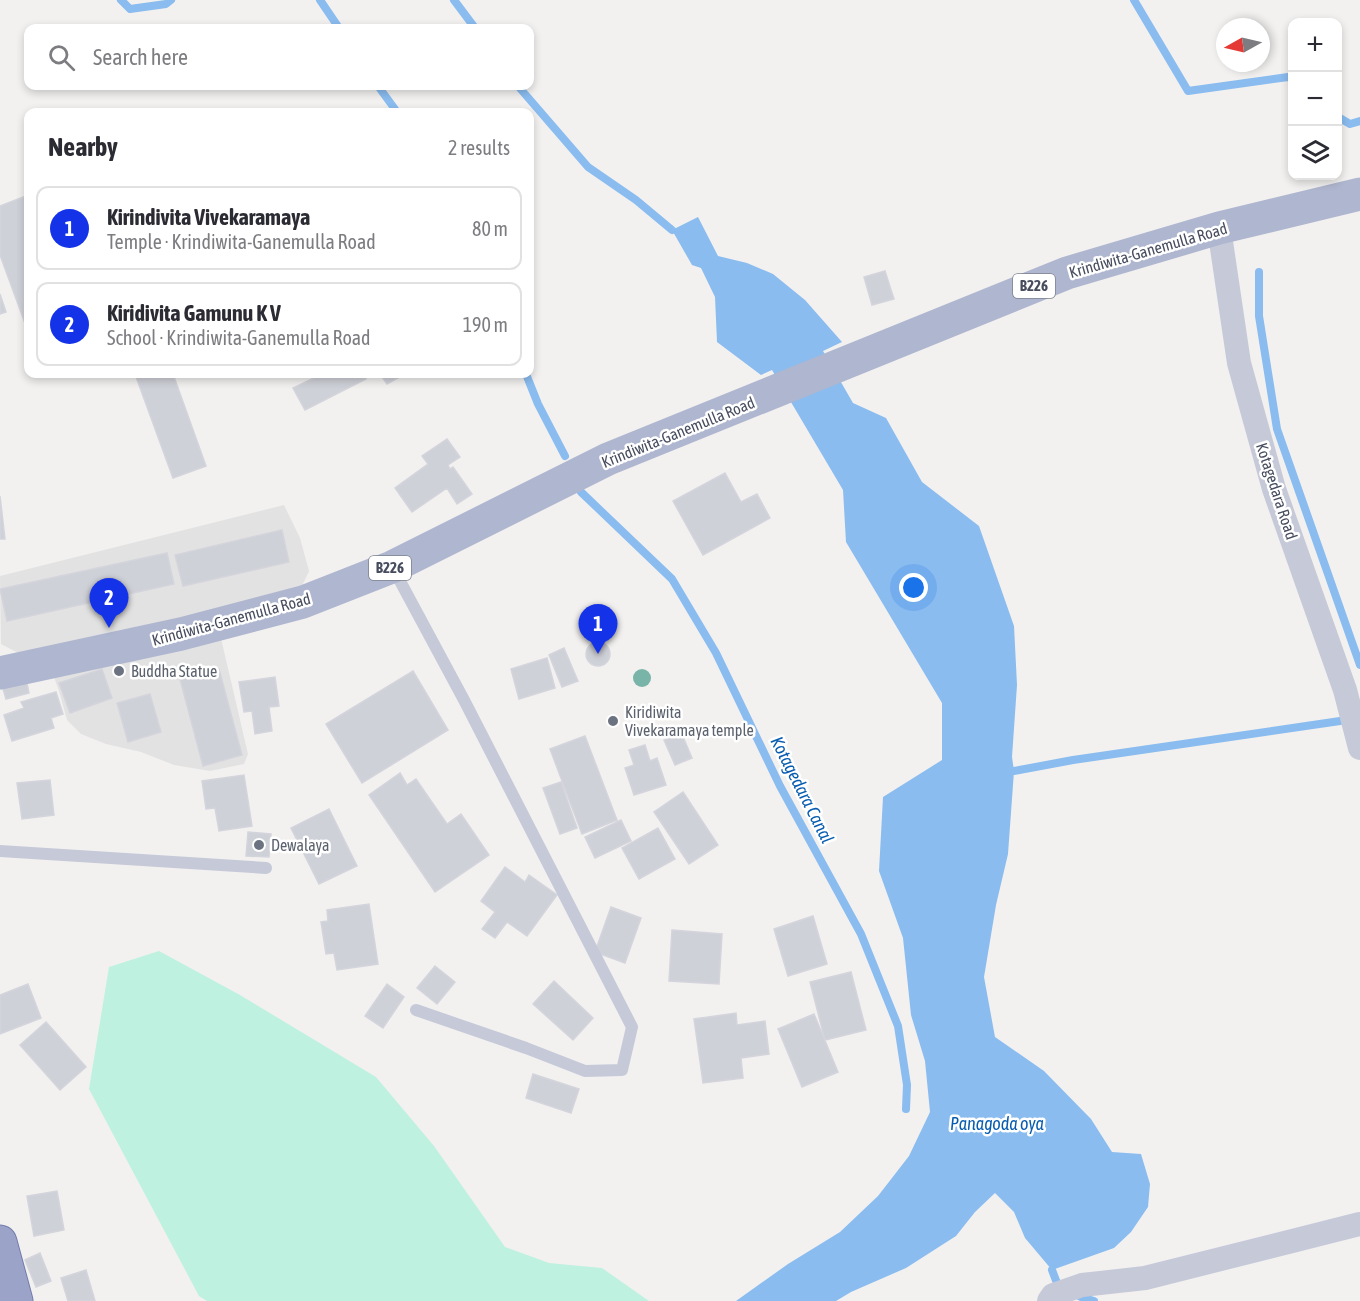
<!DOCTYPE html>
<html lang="en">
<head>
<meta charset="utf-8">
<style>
  body { margin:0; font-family:"Asap Condensed",sans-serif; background:#f2f2f3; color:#2b2b33 }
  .controls { position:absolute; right:18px; top:18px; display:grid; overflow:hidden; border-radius:12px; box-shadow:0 3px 9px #0003 }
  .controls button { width:54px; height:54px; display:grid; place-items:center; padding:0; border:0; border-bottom:2px solid #e1e1e2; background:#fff; color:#2b2b33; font:30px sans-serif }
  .compass { position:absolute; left:1216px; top:18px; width:54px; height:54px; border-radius:50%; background:#fff; box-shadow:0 3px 9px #0003; rotate:262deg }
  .you { position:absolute; left:914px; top:588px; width:21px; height:21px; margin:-15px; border:4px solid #fff; border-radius:50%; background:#1a73e8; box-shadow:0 0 0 9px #1a73e833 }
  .badge { display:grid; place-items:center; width:39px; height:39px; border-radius:50%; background:#1433e8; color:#fff; font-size:20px; font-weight:700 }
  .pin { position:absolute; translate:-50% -50px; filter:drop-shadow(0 2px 3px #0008) }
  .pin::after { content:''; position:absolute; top:32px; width:21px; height:18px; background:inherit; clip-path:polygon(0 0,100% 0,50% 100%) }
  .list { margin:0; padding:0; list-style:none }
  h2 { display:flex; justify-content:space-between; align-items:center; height:78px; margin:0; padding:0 24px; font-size:26px }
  h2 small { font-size:20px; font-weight:400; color:#7c7c81 }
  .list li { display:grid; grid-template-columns:39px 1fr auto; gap:18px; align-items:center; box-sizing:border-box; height:84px; margin:0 12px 12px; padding:0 12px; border:2px solid #e1e1e2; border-radius:12px }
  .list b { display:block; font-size:22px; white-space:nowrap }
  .list p { margin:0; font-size:20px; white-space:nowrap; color:#7c7c81 }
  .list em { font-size:20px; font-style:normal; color:#7c7c81 }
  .icon { flex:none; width:33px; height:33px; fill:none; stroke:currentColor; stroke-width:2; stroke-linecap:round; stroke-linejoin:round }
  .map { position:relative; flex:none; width:1360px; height:1301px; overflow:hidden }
  .search { position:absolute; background:#fff; box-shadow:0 3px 9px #0003; left:24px; top:24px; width:510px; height:66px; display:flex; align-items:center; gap:15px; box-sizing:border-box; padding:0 21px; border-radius:12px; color:#7c7c81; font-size:22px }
  .panel { position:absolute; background:#fff; box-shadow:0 3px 9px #0003; left:24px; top:108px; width:510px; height:270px; border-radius:12px }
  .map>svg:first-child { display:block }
  .education { fill:#e3e2e2 }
  .green { fill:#bef1e0 }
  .water { fill:#8abcef }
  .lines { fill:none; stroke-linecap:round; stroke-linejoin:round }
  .stream { stroke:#8abcef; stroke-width:8 }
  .building { fill:#cfd1d8; stroke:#d4d4dc; stroke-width:1.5 }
  .trunk-casing { stroke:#727cac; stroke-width:35 }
  .service { stroke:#c6cad8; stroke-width:12 }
  .minor { stroke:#c6cad8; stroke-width:24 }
  .primary { stroke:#afb6cf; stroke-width:33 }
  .trunk { stroke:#9ba4c8; stroke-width:33 }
  .tree { fill:#78b4a7 }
  .worship-dot { fill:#6b7280; stroke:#fff; stroke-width:2 }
  .labels { text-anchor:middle; stroke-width:5; stroke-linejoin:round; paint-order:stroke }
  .shield { fill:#fff; stroke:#7e828e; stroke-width:1.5 }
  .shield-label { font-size:15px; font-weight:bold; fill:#474d5e }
  .street-label { font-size:16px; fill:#474d5e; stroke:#fff }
  .worship-label { font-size:16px; fill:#5b616d; stroke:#fff; text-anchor:start }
  .water-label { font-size:18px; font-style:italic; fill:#085cb0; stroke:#fff }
</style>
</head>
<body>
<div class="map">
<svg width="1360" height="1301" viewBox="0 0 1360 1301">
  <rect width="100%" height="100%" fill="#f2f1f0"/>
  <path class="education" d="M284 505 300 538 309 571 302 586 216 617 248 754 244 764 210 771 174 765 141 752 106 744 81 734 67 720 59 691 46 655 26 657 1 644 0 576Z"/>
  <path class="green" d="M159 951 240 995 376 1077 434 1146 505 1247 549 1263 602 1268 649 1301H207L199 1296 89 1089 109 967Z"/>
  <path class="water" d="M698 217 718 256 747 263 773 274 805 300 842 342 823 351 853 403 886 418 922 482 979 526 1014 626 1017 685 1012 757 1014 771 1008 854 996 905 984 977 995 1037 1044 1071 1091 1119 1112 1152 1141 1154 1150 1184 1148 1207 1131 1232 1114 1248 1052 1270 1025 1238 1014 1212 995 1193 975 1212 956 1236 906 1268 851 1292 836 1301H736L788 1264 840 1232 878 1196 909 1156 930 1112 925 1061 911 1015 903 938 879 871 883 797 942 760V703L846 542 843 490 772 370 761 375 717 342 715 297 701 268 692 265 672 230Z"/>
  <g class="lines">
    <path class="stream" d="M121 0 130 9 166 4 171 0
      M320 0 339 28
      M454 0 475 28
      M1134 0 1188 91 1288 77 1292 79
      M378 86 397 112
      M518 86 588 167 636 200 672 230
      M1338 117 1350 124 1360 121
      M1259 272V316L1277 429 1360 665
      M526 374 538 404 565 456
      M581 492 672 579 716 653 780 786 861 934 898 1026 907 1085 906 1109
      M1014 771 1073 760 1340 721
      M1052 1270 1057 1283 1081 1297 1094 1301"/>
  </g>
  <path class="building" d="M28 195V325L26 326 0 255V206Z
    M885 271 894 299 872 305 864 277Z
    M0 294 6 312 0 314Z
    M135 374H173L206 466 173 478Z
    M322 374H363L366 379 305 410 293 388Z
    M380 374H405L387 384Z
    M447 439 460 457 448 465 450 469 453 467 472 494 457 504 447 488 412 512 395 488 428 464 422 456Z
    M725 473 741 502 757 494 770 518 703 555 673 501Z
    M0 496 5 539H0Z
    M282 530 289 562 183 586 175 555Z
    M167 553 174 584 7 621 0 589Z
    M586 654a12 12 0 1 1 24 0a12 12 0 1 1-24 0Z
    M564 648 578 681 562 687 549 655Z
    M547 658 555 688 519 699 511 669Z
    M102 669 112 698 70 713 59 683Z
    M219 669 242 755 203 766 180 679Z
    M413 671 448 730 362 783 326 724Z
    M275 677 279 706 269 707 272 731 255 734 252 711 244 712 239 682Z
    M26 679 29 693 6 699 2 685Z
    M56 692 63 714 51 718 54 728 12 741 4 715 24 708 21 702Z
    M150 694 161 732 128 742 117 703Z
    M681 732 692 758 675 765 664 740Z
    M585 736 617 820 582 834 550 749Z
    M645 745 650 761 657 758 666 785 634 795 625 768 634 765 629 750Z
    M400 773 407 785 416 779 447 824 461 814 489 855 435 892 369 795Z
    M244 775 252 826 219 831 215 808 206 809 202 781Z
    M50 780 54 815 22 819 17 783Z
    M561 782 577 828 560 834 543 788Z
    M683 792 718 845 689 864 654 812Z
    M329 809 357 866 319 884 291 828Z
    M621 820 631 841 595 858 585 837Z
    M658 828 675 859 639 879 622 848Z
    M248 832 271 834 269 857 246 856Z
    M505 867 525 882 529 875 557 895 527 936 507 922 495 938 482 929 495 912 481 901Z
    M369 904 378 964 337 970 334 953 326 954 321 922 328 921 327 910Z
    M611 907 641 918 625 963 595 952Z
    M813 916 827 964 788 976 774 929Z
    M672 930 722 934 719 984 669 981Z
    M435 966 455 982 437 1004 417 988Z
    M851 972 866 1030 825 1040 810 982Z
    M554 981 593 1018 573 1040 533 1004Z
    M28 984 41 1018 0 1034V995Z
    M387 984 404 997 383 1028 365 1016Z
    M736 1013 737 1025 765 1021 769 1054 741 1058 743 1078 703 1083 694 1019Z
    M814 1014 838 1072 802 1087 778 1029Z
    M46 1022 86 1067 60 1090 20 1045Z
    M533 1074 579 1089 571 1113 526 1098Z
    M57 1191 64 1230 34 1236 27 1196Z
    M40 1253 51 1281 36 1287 25 1260Z
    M86 1270 95 1301H68L61 1278Z"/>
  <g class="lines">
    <defs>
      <path id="trunk" d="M0 1242 16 1301"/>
    </defs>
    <use href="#trunk" class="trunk-casing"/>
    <path class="service" d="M393 568 464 700 632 1027 622 1070 585 1071 526 1048 416 1010
      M0 851 266 868"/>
    <path class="minor" d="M1219 228 1239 363 1274 489 1345 690 1360 748
      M1049 1301 1053 1295 1082 1285 1145 1278 1360 1224"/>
    <path class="primary" d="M0 673 181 634 303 602 392 567 608 459 1067 273 1219 228 1360 194"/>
    <use href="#trunk" class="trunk"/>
  </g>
  <circle class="tree" cx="642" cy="678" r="9"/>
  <g class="worship-dot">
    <circle cx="119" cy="671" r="6"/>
    <circle cx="613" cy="721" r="6"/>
    <circle cx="259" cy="845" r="6"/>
  </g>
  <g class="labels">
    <g class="shield">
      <rect x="1013" y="274" width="42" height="24" rx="4.5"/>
      <rect x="369" y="556" width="42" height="24" rx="4.5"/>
    </g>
    <g class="shield-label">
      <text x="1034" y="291">B226</text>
      <text x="390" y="573">B226</text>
    </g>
    <g class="street-label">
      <text transform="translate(1148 250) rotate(-16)" y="6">Krindiwita-Ganemulla Road</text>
      <text transform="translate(678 432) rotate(-22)" y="6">Krindiwita-Ganemulla Road</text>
      <text transform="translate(1277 491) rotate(72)" y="6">Kotagedara Road</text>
      <text transform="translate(231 619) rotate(-15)" y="6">Krindiwita-Ganemulla Road</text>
    </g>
    <g class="worship-label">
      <text x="131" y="677">Buddha Statue</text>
      <text x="625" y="718">Kiridiwita<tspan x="625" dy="18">Vivekaramaya temple</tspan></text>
      <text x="271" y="851">Dewalaya</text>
    </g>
    <g class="water-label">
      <text transform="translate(802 790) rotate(63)" y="6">Kotagedara Canal</text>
      <text x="997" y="1130">Panagoda oya</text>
    </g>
  </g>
</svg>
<div class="controls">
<button>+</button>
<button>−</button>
<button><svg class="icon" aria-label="layers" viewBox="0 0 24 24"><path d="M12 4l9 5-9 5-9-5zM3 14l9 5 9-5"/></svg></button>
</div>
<svg class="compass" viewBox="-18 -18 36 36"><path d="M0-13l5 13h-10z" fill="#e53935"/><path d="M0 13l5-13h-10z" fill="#7c7c81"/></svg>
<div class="you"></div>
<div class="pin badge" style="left:598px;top:654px">1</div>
<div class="pin badge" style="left:109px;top:628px">2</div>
<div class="search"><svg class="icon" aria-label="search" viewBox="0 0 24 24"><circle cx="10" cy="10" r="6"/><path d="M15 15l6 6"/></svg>Search here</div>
<section class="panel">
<h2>Nearby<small>2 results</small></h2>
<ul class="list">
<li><span class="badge">1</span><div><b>Kirindivita Vivekaramaya</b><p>Temple · Krindiwita-Ganemulla Road</p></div><em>80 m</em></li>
<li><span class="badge">2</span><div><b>Kiridivita Gamunu K V</b><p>School · Krindiwita-Ganemulla Road</p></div><em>190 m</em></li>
</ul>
</section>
</div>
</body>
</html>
